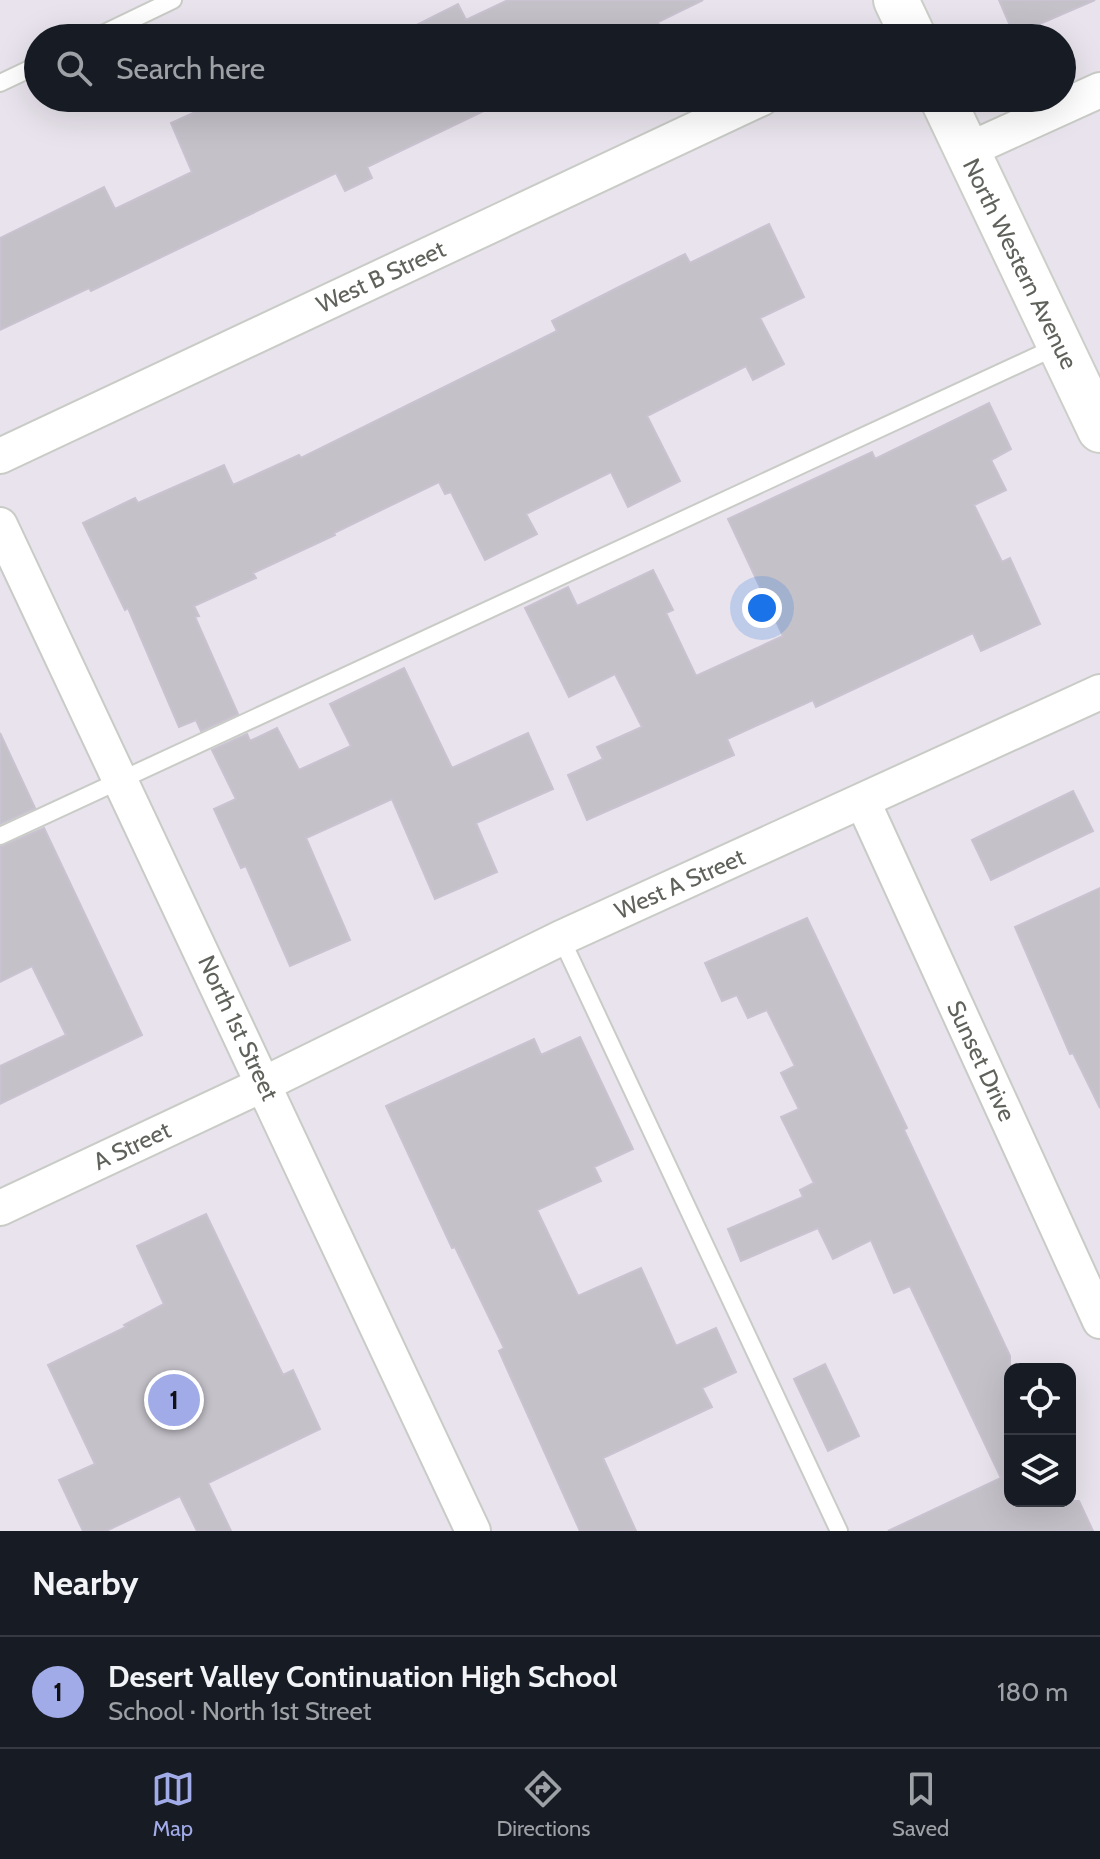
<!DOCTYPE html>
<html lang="en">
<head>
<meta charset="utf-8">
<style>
  body { margin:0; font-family:Cabin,sans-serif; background:#242831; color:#f1f3f6 }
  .controls { position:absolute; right:24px; bottom:24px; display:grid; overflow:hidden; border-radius:16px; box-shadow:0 8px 32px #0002 }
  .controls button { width:72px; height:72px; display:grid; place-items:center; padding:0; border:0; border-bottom:2px solid #363941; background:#171b24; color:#f1f3f6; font:40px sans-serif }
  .you { position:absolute; left:762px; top:608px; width:28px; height:28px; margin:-20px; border:6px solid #fff; border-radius:50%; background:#1a73e8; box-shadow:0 0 0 12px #1a73e833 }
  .badge { display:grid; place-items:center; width:52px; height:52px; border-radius:50%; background:#a1abe7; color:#111; font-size:26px; font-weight:700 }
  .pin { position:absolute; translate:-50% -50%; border:4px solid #fff; box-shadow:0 2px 8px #0006 }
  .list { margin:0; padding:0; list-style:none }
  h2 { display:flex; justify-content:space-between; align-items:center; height:104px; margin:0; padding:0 32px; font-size:34px }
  h2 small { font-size:26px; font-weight:400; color:#9ea1a6 }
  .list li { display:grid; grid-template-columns:52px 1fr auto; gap:24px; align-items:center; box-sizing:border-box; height:112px; padding:0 32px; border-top:2px solid #363941 }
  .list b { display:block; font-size:30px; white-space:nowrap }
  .list p { margin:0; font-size:26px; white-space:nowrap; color:#9ea1a6 }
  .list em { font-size:26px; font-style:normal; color:#9ea1a6 }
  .icon { flex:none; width:44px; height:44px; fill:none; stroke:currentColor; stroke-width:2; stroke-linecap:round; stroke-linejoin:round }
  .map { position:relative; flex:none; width:1100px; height:1531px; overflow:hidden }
  .search { position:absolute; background:#171b24; box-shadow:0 8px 32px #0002; left:24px; right:24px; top:24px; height:88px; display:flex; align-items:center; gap:20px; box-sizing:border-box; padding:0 28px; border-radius:44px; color:#9ea1a6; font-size:30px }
  .sheet { height:216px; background:#171b24 }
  nav { display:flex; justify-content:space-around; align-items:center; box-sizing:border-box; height:112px; border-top:2px solid #363941; background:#171b24; font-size:22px; color:#9ea1a6 }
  nav a { display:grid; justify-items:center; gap:4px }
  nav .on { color:#a1abe7 }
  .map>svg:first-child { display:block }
  .building { fill:#c5c1c9; stroke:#c9c2d0; stroke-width:2 }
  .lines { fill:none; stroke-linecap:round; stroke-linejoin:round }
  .lane-casing { stroke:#c9ccc6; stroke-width:20 }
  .street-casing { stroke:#c9ccc6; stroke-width:38 }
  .secondary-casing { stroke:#cccfc8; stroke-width:48 }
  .lane { stroke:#fff; stroke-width:16 }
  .street { stroke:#fff; stroke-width:34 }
  .secondary { stroke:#fff; stroke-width:44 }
  .labels { text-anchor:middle; stroke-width:6; stroke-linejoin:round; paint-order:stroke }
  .street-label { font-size:24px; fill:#5f625b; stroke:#fff }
</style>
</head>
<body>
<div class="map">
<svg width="1100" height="1531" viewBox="0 0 1100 1531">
  <rect width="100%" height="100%" fill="#e8e3ec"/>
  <path class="building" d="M508 0H703L658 22 660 28 640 38H391L458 4 466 20Z
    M999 0H1095L1014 35Z
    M226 98H511L367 167 372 178 345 191 336 173 91 291 89 288 0 330V238L104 187 115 209 192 172 171 123Z
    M769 224 804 297 760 318 784 364 753 380 746 366 647 416 680 481 628 507 611 472 526 514 537 534 485 560 451 492 445 494 439 482 334 533 335 535 253 573 256 578 194 606 199 616 195 617 238 714 201 731 196 720 179 727 128 608 125 610 83 523 135 498 138 503 224 465 233 485 299 455 301 458 557 331 552 321 617 288 685 254 690 263Z
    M989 403 1011 449 991 460 1006 490 974 505 1002 562 1010 558 1040 624 981 651 973 633 816 707 813 700 727 739 734 755 587 820 568 775 603 759 597 747 642 727 615 674 569 697 525 608 568 587 577 606 653 570 673 610 666 613 696 676 783 636 728 519 872 452 875 459Z
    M404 668 452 768 528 733 553 789 476 823 497 872 435 899 392 799 306 838 350 940 290 966 246 866 241 868 214 809 236 799 212 750 247 734 250 741 277 728 299 770 351 746 330 704Z
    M0 733 35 808 0 824Z
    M1073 791 1093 831 991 880 972 840Z
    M44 828 142 1035 0 1104V1066L66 1035 32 966 0 982V847Z
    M1100 888V1108L1073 1053 1070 1054 1015 927Z
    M807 918 907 1128 904 1130 1010 1356V1501H1079L1093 1531H888L1001 1478 910 1286 894 1293 871 1240 833 1259 818 1228 741 1261 728 1229 803 1197 800 1190 814 1183 781 1117 799 1109 781 1073 795 1066 767 1010 748 1018 737 995 722 1001 705 963Z
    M580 1037 633 1149 594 1167 601 1181 537 1210 578 1296 641 1268 676 1346 716 1328 736 1372 702 1388 712 1407 603 1458 636 1531H580L499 1351 504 1348 455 1247 452 1248 386 1106 534 1039 541 1055Z
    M206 1214 283 1375 293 1370 320 1429 208 1483 231 1531H197L180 1496 106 1531H83L59 1480 95 1464 48 1365 126 1327 124 1325 164 1304 137 1246Z
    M825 1364 859 1436 828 1451 794 1379Z"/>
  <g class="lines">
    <defs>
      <path id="lane" d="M94 38 173 0
        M0 83 38 65
        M0 836 1058 346
        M561 938 839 1531"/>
      <path id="street" d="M966 151 1100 90
        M0 456 762 98
        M0 525 473 1531
        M863 802 1100 1321
        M0 1208 264 1084 561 938 1100 692"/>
      <path id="secondary" d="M896 0 914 38
        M942 98 1100 430"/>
    </defs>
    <use href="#lane" class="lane-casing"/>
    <use href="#street" class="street-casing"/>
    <use href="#secondary" class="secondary-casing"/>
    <use href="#lane" class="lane"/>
    <use href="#street" class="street"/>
    <use href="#secondary" class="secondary"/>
  </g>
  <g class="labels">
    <g class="street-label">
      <text transform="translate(1020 264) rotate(64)" y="8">North Western Avenue</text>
      <text transform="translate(381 277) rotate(-25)" y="8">West B Street</text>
      <text transform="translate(680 884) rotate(-24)" y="8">West A Street</text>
      <text transform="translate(238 1028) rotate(65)" y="8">North 1st Street</text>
      <text transform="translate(981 1061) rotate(65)" y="8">Sunset Drive</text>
      <text transform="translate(132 1146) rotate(-25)" y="8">A Street</text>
    </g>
  </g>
</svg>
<div class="controls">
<button><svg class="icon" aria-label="locate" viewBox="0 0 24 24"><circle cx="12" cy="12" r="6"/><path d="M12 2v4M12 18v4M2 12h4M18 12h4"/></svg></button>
<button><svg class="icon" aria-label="layers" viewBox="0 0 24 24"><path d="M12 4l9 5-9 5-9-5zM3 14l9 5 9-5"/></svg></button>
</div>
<div class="you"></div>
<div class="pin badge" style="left:174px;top:1400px">1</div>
<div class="search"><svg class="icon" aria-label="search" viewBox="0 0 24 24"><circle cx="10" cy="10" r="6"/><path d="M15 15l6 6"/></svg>Search here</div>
</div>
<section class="sheet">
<h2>Nearby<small></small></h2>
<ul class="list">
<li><span class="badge">1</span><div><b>Desert Valley Continuation High School</b><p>School · North 1st Street</p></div><em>180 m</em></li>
</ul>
</section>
<nav>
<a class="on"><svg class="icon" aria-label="map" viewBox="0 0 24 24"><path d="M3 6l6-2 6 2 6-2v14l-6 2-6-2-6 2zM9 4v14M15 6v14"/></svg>Map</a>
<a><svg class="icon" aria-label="directions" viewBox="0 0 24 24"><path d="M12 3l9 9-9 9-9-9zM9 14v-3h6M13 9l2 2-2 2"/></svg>Directions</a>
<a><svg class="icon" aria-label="saved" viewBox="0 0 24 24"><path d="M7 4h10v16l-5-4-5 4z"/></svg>Saved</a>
</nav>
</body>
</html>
